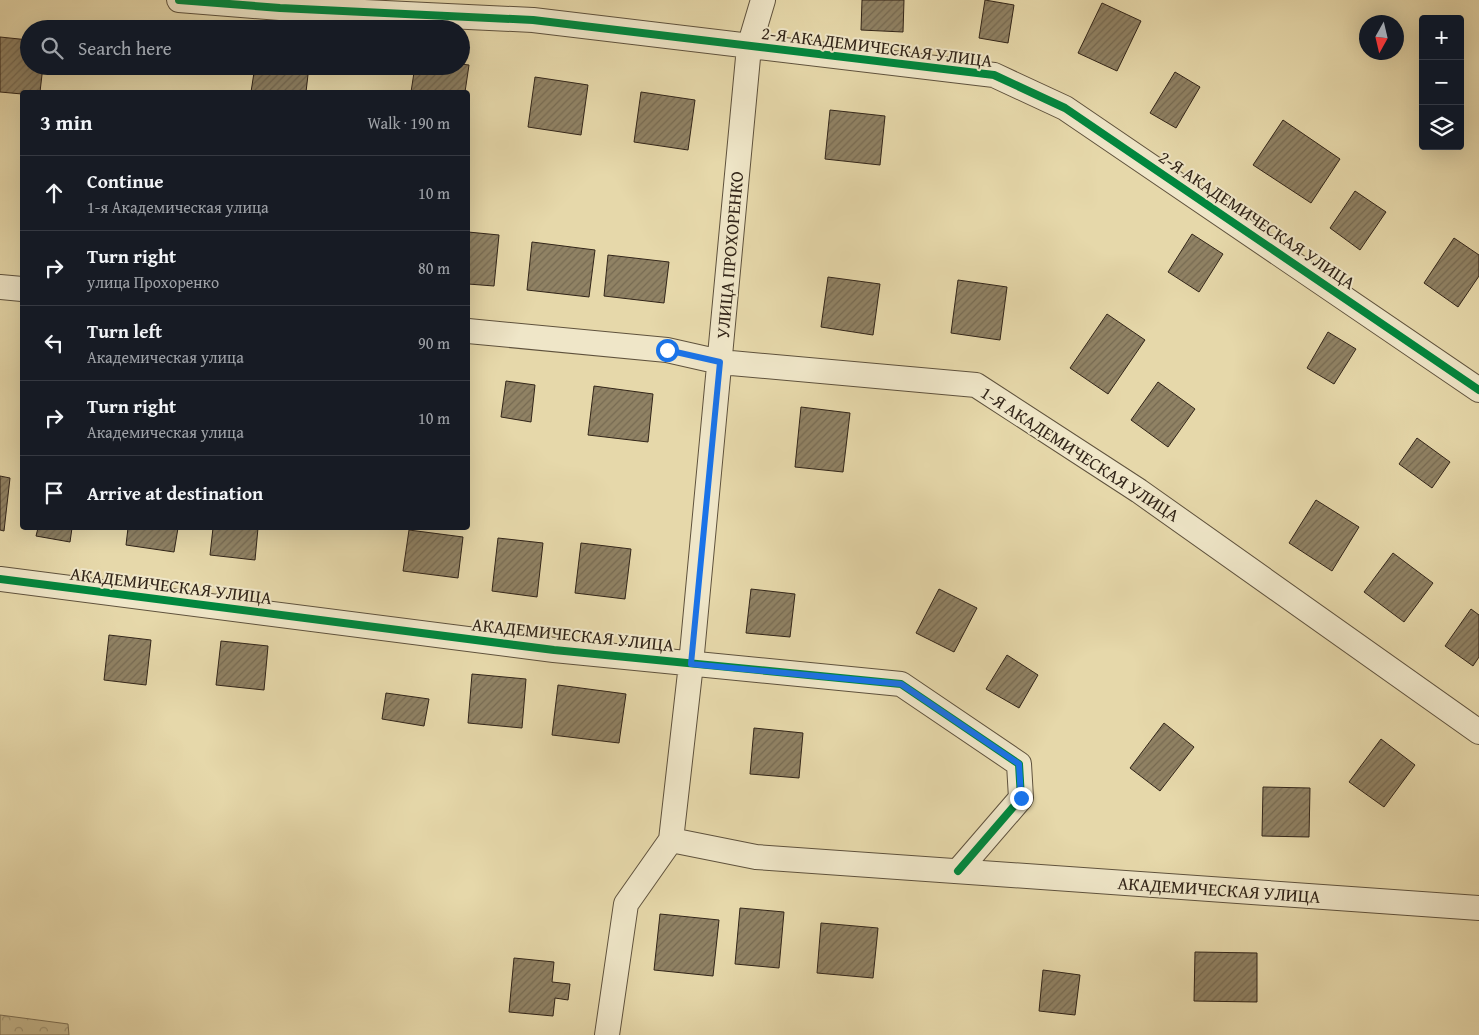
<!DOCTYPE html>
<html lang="en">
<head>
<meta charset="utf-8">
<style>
  body { margin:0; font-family:"Gentium Book Plus",serif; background:#20242c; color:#f1f3f6 }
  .controls { position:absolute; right:15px; top:15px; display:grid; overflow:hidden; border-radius:5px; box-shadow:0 5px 20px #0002 }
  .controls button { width:45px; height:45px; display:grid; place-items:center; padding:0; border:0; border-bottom:1px solid #363941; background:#171b24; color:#f1f3f6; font:25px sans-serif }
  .compass { position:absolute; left:1359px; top:15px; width:45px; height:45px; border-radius:50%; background:#171b24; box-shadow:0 5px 20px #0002; rotate:188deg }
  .stop { position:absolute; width:15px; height:15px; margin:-11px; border:4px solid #1a73e8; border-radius:50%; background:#fff }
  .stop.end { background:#1a73e8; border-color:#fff; box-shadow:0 1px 5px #0008 }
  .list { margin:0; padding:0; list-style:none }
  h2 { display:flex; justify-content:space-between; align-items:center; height:65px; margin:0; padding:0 20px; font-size:21px }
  h2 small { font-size:16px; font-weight:400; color:#9ea1a6 }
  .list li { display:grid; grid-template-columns:32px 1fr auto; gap:15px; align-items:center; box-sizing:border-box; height:75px; padding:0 20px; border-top:1px solid #363941 }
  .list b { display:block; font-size:19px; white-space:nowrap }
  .list p { margin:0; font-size:16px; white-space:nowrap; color:#9ea1a6 }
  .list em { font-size:16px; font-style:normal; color:#9ea1a6 }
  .icon { flex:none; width:28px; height:28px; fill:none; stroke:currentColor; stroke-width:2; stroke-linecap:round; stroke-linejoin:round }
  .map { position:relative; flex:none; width:1479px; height:1035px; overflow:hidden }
  .search { position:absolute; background:#171b24; box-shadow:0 5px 20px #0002; left:20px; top:20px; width:450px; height:55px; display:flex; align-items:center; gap:12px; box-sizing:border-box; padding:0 18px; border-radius:28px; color:#9ea1a6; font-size:19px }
  .panel { position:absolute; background:#171b24; box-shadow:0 5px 20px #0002; left:20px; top:90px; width:450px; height:440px; border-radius:5px }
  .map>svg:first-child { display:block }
  .forest { fill:url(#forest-crowns); stroke:#7c7055 }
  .building { fill:url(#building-hatch); stroke:#322519 }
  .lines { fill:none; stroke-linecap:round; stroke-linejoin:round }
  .street-casing { stroke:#5f523d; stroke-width:26 }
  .street { stroke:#efe6c8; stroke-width:24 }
  .cycleway-casing { stroke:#efe6c8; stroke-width:11 }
  .cycleway { stroke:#00873e; stroke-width:8 }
  .route { stroke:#1a73e8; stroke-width:6 }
  .labels { text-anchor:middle; stroke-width:4; stroke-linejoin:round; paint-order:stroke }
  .street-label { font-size:18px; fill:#322519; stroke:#efe6c8 }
</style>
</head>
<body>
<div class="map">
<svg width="1479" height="1035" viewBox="0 0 1479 1035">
  <defs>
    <pattern id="forest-crowns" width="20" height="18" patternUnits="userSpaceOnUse" patternTransform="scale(1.25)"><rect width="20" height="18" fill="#c7ba91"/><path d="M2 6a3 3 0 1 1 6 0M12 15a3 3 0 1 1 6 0" fill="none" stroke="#a29776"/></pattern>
    <pattern id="building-hatch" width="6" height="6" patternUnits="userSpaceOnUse" patternTransform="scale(1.25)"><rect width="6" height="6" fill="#908264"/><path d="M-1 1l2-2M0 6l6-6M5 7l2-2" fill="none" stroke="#766a52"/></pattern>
  </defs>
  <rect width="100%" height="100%" fill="#e6d8aa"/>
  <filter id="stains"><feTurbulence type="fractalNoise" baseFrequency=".004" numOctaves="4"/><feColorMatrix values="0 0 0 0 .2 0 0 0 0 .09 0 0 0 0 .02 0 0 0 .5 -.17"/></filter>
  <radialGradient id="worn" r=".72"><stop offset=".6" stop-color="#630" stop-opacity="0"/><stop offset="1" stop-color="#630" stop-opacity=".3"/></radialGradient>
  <path class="forest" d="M0 1015 68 1024 69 1035H0Z"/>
  <path class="building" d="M862 0H904L903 32 861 30Z
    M985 0 1014 5 1008 43 979 38Z
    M1102 3 1141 21 1117 71 1078 53Z
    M0 37 29 40V66H43L40 92H22V94L0 92Z
    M461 64 469 65 465 92H411L415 66H461Z
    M255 66H309L306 92H251Z
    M1175 72 1200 87 1176 128 1150 113Z
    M535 77 588 85 581 135 528 127Z
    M641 92 695 100 688 150 634 142Z
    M830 110 885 116 880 165 825 159Z
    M1283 120 1340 159 1311 203 1253 165Z
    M1355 191 1386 212 1360 250 1330 228Z
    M468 232 499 235 494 286 468 284Z
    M1192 234 1223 254 1199 292 1168 272Z
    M1454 238 1479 255V276L1458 307 1424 283Z
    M532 242 595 250 589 297 527 290Z
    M608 255 669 262 664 303 604 296Z
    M828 277 880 284 873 335 821 327Z
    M958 280 1007 287 1000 340 951 333Z
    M1107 314 1145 340 1108 394 1070 368Z
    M1328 332 1356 349 1334 384 1307 368Z
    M506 381 535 385 531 422 501 417Z
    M1158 382 1195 409 1168 447 1131 420Z
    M594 386 653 394 648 442 588 435Z
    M801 407 850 413 843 472 795 467Z
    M1417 438 1450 462 1432 488 1399 464Z
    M0 476 10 478 4 531 0 530Z
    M1316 500 1359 527 1332 571 1289 543Z
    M38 528H72L70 542 36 536Z
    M128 528H178L174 552 126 545Z
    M213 528H258L255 560 210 555Z
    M409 530 463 537 458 578 403 571Z
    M498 538 543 543 537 597 492 591Z
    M581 543 631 549 625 599 575 593Z
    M1393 553 1433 583 1404 622 1364 592Z
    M751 589 795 594 790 637 746 633Z
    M939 589 977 608 954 652 916 633Z
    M1471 609 1479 615V657L1473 666 1445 646Z
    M109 635 151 640 146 685 104 680Z
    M221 641 268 646 264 690 216 685Z
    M1007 655 1038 675 1019 708 986 689Z
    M472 674 526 679 522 728 468 723Z
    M558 685 626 694 619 743 552 735Z
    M386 693 429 699 424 726 382 719Z
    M1164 723 1194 747 1160 791 1130 768Z
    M754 728 803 733 799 778 750 774Z
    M1381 739 1415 765 1384 807 1349 782Z
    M1263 787 1310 788 1309 837 1262 836Z
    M740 908 784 912 779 968 735 964Z
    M660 914 719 920 713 976 654 970Z
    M821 923 878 928 873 978 817 973Z
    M1195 952 1257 953V1002L1194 1001Z
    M514 958 554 962 552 982 570 984 568 1000 555 998 553 1016 509 1012Z
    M1043 970 1080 975 1075 1015 1039 1011Z"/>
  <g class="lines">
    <defs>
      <path id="street" d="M179 0 280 8 533 20 994 75 1065 108 1479 390
        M0 287 22 289
        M468 331 667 350 720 362 976 385 1139 491 1479 732
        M0 579 554 650 901 684 1019 764 1021 798 958 871
        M671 840 756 857 1479 908
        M607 1035 626 904 671 840 691 664 749 47 763 0"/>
    </defs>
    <use href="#street" class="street-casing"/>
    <use href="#street" class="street"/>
    <defs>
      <path id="cycleway" d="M179 0 280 8 533 20 994 75 1065 108 1479 390
        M0 579 554 650 901 684 1019 764 1021 798 958 871"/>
    </defs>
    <use href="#cycleway" class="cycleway-casing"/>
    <use href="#cycleway" class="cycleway"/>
  </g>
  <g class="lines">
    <path class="route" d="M667 350 720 362 691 664 901 684 1019 764 1021 798"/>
  </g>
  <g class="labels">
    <g class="street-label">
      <text transform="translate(877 47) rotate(7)" y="6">2-Я АКАДЕМИЧЕСКАЯ УЛИЦА</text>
      <text transform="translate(1257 220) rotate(34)" y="6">2-Я АКАДЕМИЧЕСКАЯ УЛИЦА</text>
      <text transform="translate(730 255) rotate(-85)" y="6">УЛИЦА ПРОХОРЕНКО</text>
      <text transform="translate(1080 454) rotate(33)" y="6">1-Я АКАДЕМИЧЕСКАЯ УЛИЦА</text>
      <text transform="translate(171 586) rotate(7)" y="6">АКАДЕМИЧЕСКАЯ УЛИЦА</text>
      <text transform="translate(573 635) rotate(6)" y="6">АКАДЕМИЧЕСКАЯ УЛИЦА</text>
      <text transform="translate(1219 890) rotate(4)" y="6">АКАДЕМИЧЕСКАЯ УЛИЦА</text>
    </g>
  </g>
  <rect width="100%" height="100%" filter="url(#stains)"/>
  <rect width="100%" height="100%" fill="url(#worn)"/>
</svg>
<div class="controls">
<button>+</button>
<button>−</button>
<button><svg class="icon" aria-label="layers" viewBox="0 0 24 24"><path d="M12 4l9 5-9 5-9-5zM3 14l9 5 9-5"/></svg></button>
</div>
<svg class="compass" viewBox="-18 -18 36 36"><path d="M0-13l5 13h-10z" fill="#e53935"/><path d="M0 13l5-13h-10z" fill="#9ea1a6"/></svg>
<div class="stop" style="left:667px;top:350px"></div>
<div class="stop end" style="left:1021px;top:798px"></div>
<div class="search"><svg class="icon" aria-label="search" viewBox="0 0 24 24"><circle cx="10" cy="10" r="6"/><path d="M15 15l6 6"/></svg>Search here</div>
<section class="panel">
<h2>3 min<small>Walk · 190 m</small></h2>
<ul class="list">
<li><svg class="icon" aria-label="ahead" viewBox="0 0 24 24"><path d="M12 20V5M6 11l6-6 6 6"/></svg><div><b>Continue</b><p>1-я Академическая улица</p></div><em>10 m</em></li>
<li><svg class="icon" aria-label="right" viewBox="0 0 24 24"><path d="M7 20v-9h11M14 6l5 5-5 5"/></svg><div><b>Turn right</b><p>улица Прохоренко</p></div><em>80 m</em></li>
<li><svg class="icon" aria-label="left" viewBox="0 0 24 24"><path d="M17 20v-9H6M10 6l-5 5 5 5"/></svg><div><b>Turn left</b><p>Академическая улица</p></div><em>90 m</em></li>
<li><svg class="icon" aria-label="right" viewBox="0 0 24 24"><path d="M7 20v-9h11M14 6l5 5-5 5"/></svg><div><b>Turn right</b><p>Академическая улица</p></div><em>10 m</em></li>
<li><svg class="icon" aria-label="arrive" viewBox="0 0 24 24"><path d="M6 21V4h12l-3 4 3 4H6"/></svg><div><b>Arrive at destination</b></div></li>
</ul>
</section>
</div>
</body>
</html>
